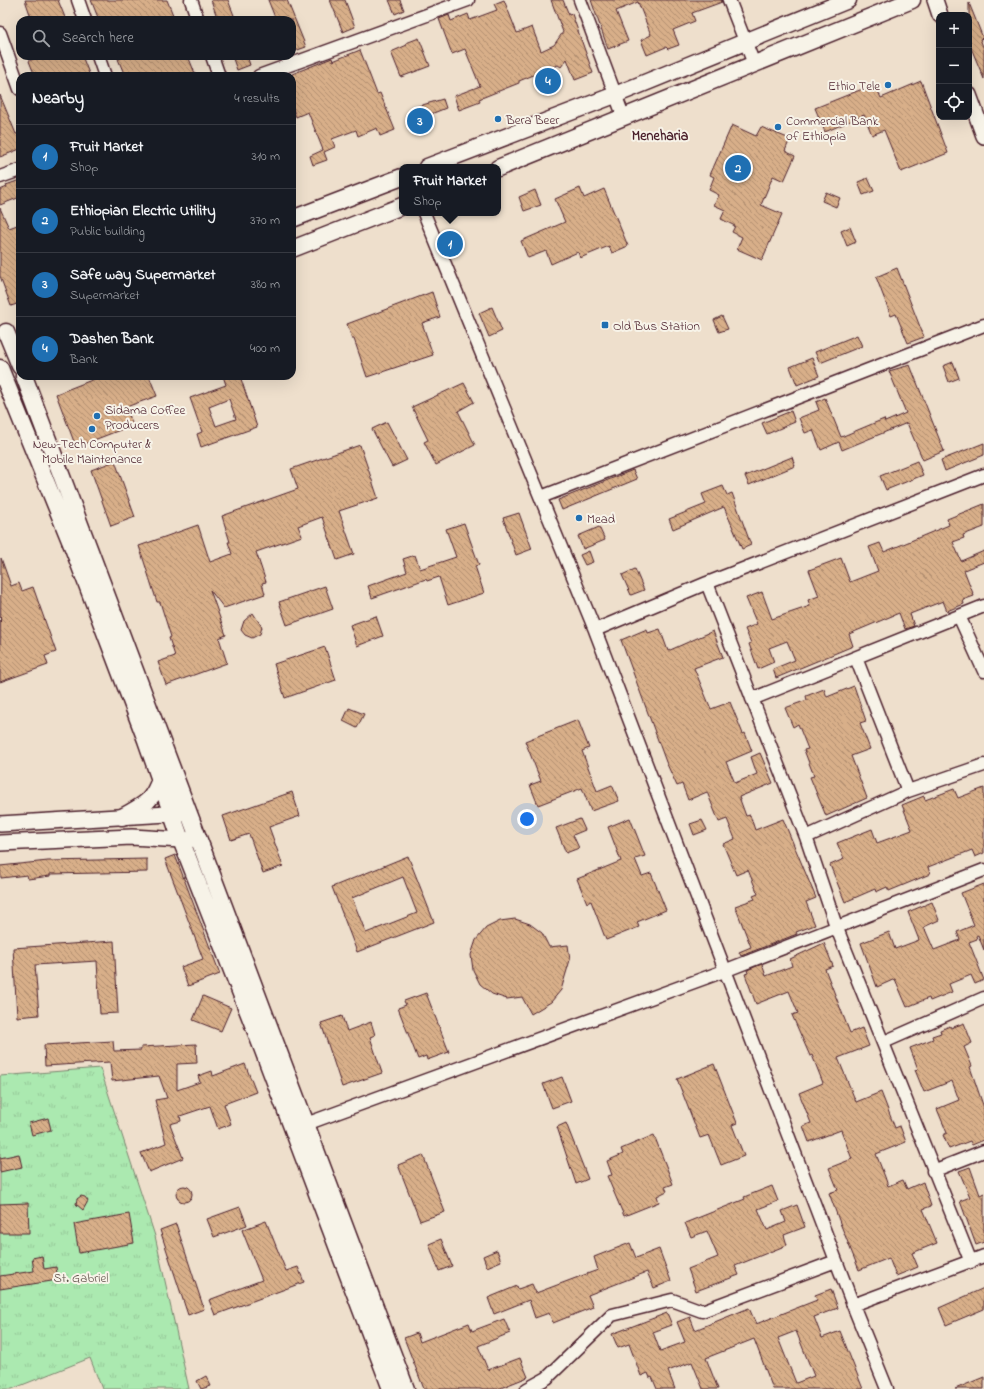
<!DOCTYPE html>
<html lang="en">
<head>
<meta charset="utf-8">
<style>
  body { margin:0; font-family:"Indie Flower",sans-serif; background:#242831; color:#f1f3f6 }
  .controls { position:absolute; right:12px; top:12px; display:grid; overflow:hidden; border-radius:8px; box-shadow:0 4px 16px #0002 }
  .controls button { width:36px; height:36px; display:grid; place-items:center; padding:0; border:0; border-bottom:1px solid #363941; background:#171b24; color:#f1f3f6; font:20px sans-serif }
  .you { position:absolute; left:527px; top:819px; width:14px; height:14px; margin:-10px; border:3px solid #fff; border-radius:50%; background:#1a73e8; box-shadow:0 0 0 6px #1a73e833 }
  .badge { display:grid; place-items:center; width:26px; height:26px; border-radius:50%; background:#1f6fb2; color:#fff; font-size:13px; font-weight:700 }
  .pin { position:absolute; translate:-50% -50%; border:2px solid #fff; box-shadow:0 1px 4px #0006 }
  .popup { position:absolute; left:399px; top:164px; width:102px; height:52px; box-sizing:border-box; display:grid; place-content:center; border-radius:8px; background:#171b24; filter:drop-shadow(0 1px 3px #0005); font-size:13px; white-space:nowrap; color:#9ea1a6 }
  .popup b { font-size:15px; color:#f1f3f6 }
  .popup::after { content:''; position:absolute; left:50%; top:100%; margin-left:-8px; border:8px solid transparent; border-top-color:#171b24 }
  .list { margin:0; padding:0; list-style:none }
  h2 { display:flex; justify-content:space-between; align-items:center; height:52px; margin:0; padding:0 16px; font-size:17px }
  h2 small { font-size:13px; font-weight:400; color:#9ea1a6 }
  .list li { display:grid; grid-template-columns:26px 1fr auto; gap:12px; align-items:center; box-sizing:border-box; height:64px; padding:0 16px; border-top:1px solid #363941 }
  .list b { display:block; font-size:15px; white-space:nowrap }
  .list p { margin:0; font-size:13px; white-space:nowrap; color:#9ea1a6 }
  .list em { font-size:13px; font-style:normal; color:#9ea1a6 }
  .icon { flex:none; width:22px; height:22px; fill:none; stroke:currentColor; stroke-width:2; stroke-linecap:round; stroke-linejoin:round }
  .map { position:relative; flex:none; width:984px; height:1389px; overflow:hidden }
  .search { position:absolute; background:#171b24; box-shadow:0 4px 16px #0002; left:16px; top:16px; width:280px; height:44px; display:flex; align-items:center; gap:10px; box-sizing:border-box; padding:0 14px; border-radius:12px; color:#9ea1a6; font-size:15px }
  .panel { position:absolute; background:#171b24; box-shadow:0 4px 16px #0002; left:16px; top:72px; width:280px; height:308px; border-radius:12px }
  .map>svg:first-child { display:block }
  .park { fill:url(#park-tufts); stroke:#7a846e }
  .building { fill:url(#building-back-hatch); stroke:#4a1f2b; fill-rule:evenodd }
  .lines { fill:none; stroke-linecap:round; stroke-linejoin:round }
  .minor-casing { stroke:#4a1f2b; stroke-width:15 }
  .tertiary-casing { stroke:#4a1f2b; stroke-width:18 }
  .secondary-casing { stroke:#4a1f2b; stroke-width:19 }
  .minor { stroke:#f7f3e8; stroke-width:12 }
  .tertiary { stroke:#f7f3e8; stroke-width:15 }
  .secondary { stroke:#f7f3e8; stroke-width:16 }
  .poi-dot { fill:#1f6fb2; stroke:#f7f3e8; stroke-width:1.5 }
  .labels { text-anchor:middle; stroke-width:4; stroke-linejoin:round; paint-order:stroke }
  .poi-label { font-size:13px; fill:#4a1f2b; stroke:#f7f3e8; text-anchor:start }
  .park-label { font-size:13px; fill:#62524c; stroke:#f7f3e8 }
  .neighbourhood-label { font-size:14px; font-weight:bold; fill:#4a1f2b; stroke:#f7f3e8 }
</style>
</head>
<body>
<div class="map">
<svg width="984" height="1389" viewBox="0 0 984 1389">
  <defs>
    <pattern id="park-tufts" width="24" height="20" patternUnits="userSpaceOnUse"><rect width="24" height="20" fill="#abe9b0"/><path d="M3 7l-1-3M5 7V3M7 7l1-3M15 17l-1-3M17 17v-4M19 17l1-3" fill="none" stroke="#95c798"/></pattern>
    <pattern id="building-back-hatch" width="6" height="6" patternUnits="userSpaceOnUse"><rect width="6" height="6" fill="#d8af89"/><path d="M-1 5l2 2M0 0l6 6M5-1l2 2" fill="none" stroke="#b18e70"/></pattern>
  </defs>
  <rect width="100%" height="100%" fill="#eedfcc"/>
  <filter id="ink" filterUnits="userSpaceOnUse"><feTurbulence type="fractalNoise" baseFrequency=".025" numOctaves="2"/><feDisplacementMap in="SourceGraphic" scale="8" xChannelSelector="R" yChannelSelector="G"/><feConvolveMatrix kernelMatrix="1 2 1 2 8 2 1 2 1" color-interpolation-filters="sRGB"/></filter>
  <g filter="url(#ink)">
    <path class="park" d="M100 1068 155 1236 189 1389H102L90 1358 12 1389H0V1076Z"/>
    <path class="building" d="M25 0H58L66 20H32Z
      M91 0H167L175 20H99Z
      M211 0H228L235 18 230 20H218Z
      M268 0H287L306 47 292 52V20H276Z
      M330 0H345L355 27 343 32Z
      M389 0H400L404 10 395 14Z
      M504 0 517 33 532 27 541 51 554 45 563 32 551 0H563L569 15 572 14 593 73 575 80 567 59 561 67 558 65 519 81V83L479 99 480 102 459 110 454 96 480 86 465 49 452 54 439 19 449 15 451 21 468 14 470 20 497 10 494 4Z
      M591 0H722V2L692 13 695 21 673 30 679 45 668 49 666 47 647 55 641 40 651 35 638 2 616 11 628 41 608 49Z
      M969 3 983 38 980 39 984 49V79L969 43Z
      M419 38 430 66 401 77 391 52 407 45 406 43Z
      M360 50 377 94 380 93 395 130 380 136 377 128 358 136 356 130 332 139 335 147 324 152 327 160 313 165 310 156 323 150 308 112 296 117 292 106V74L332 58 333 61Z
      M41 56H82L90 76H35L29 61Z
      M127 56H188L196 76H125L118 59Z
      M232 56H247L250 65 237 70Z
      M921 81 948 153 901 172 884 130 872 135 864 115 825 132 815 108 875 84 881 98Z
      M0 95 16 134 20 133V149L0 157Z
      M443 99 446 108 431 114 433 119 419 125 412 108Z
      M732 125 756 136 761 127 790 139 785 151 795 156 784 181 773 176 761 205 782 214 762 260 737 249 742 237 732 232 735 226 721 219 725 210 714 205 719 195 709 190 714 177 710 175Z
      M868 178 874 191 863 195 858 182Z
      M20 180V197L0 205V190L7 187 6 185Z
      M580 188 584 198 604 189 628 246 612 253 609 246 580 258 578 252 551 264 546 251 528 258 521 241 565 222 555 199Z
      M535 190 541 205 524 211 519 197Z
      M826 192 840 198 836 207 822 201Z
      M0 208 9 228 20 224V303L11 306 0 276Z
      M850 227 856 242 847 246 841 231Z
      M897 268 924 337 908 343 896 314 891 316 876 277Z
      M432 292 440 317 422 323 433 355 367 377 354 339H352L347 324Z
      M492 307 502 331 489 337 479 313Z
      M722 316 728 329 719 332 714 320Z
      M857 335 862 346 820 363 815 352Z
      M812 358 819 376 797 385 790 367Z
      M953 362 959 378 949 382 943 366Z
      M910 365 944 451 923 460 907 423 842 450 839 442 821 450 813 430 805 433 799 418 819 410 816 402 825 398 841 437 884 419 885 422 906 413 889 371Z
      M102 376H149L157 396 126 407 133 425 76 447 56 394Z
      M223 376H240L257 427 201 447 197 434 202 432 190 398 226 385ZM229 399 236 419 216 426 209 407Z
      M464 383 474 402 458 411 475 445 436 465 424 442 428 440 412 407Z
      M791 411 795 422 767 434 762 423Z
      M387 422 407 460 392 467 372 429Z
      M984 443V455L945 471 941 460Z
      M360 445 378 498 339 511 354 554 337 560 322 517 298 526 302 536 256 552 266 582 262 583 265 594 224 608 210 590 226 635 219 638 227 663 166 685 158 662 175 656 169 638 171 637 160 602H157L139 546 198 525 210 562 232 554 228 542H230L222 516 298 489 291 469Z
      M792 457 795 466 749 485 745 476Z
      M115 461 135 517 111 526 91 470Z
      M917 461 923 475 886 490 880 476Z
      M633 470 637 479 562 510 558 500Z
      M723 486 727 495 732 493 751 545 742 549 724 507 673 529 669 519 706 504 702 494Z
      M984 504V527L963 535 964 538 953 542 961 561 984 551V562L964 570 974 596 963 600 964 604 947 611 943 601 910 614 914 626 905 629 899 613 849 634 853 646 776 678 773 669 795 660 787 641 769 648 774 662 758 669 749 644 751 643 745 629 757 624 746 598 762 592 772 619 810 606 808 600 819 596 809 570 841 558 850 582 878 571 869 547 880 543 884 552 949 525 947 519Z
      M519 513 532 549 516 555 503 518Z
      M464 523 479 565 475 566 484 593 448 605 439 577 427 581 426 579 372 598 368 586 407 572 403 559 415 555 420 569 456 557 446 529Z
      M599 527 605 540 583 549 578 536Z
      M589 551 593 562 585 565 580 555Z
      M1 558 11 586 19 583 22 591 33 587 56 652 45 656 48 665 0 682Z
      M635 569 644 590 631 595 622 575Z
      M325 586 333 609 287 625 279 602Z
      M253 613 262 627 260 634 252 638 245 635 241 630 244 621Z
      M376 616 383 636 357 646 350 625Z
      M647 629 648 633 660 629 668 651 713 631 723 657 694 668 711 709 730 702 743 734 745 733 752 751 726 762 735 783 757 774 751 757 760 753 773 783 739 797 746 816 750 815 755 830 783 819 816 898 806 902 815 925 796 932 797 934 741 956 739 952 751 947 735 906 755 899 753 896 758 894 748 870 736 875 723 844 735 839 727 819 719 822 707 792 688 800 682 784 677 786 666 762 621 640Z
      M325 647 336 680 285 698 274 664Z
      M854 686 866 721 860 723 870 749 851 756 867 798 826 816 810 777 814 776 804 750 808 749 798 724 793 727 785 708 807 700 806 696 824 689 827 697Z
      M349 708 364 714 357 728 343 721Z
      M578 720 589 748 582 751 597 791 612 785 619 801 591 811 582 788 538 805 530 785 541 781 525 741Z
      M984 788V853L975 857 972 850 928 867 930 874 918 879 889 891 887 887 876 892 875 889 845 902 830 865 844 859 837 843 872 829 877 843 912 830 902 805 924 796 925 800 954 789 958 798Z
      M292 792 300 816 269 827 283 866 263 873 249 834 231 840 223 816Z
      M630 818 645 856 635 859 642 876 651 873 666 910 637 922 639 927 606 940 591 901 587 903 577 879 621 861 608 827Z
      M580 819 585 830 573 835 579 848 566 853 556 828Z
      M702 820 707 830 694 835 690 824Z
      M175 855 220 974 188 986 181 967 203 959 165 859Z
      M408 856 434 922 357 952 332 887ZM403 877 417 913 366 933 352 898Z
      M147 859V872L50 874V876L28 879 27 875 1 878 0 869V866L48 861Z
      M984 884V950L978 935 976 936 977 939 969 942 984 980 975 984 971 975 949 984 952 992 930 1001 929 998 907 1007 895 979 877 987 861 943 889 932 895 949 919 940 908 912 932 902 939 920 924 927 934 950 960 940 957 932 974 925 961 893Z
      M515 919 530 924 542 933 549 947 568 945 570 960 561 990 551 1002 531 1014 522 997 507 999 492 994 480 984 473 970 471 955 476 940 486 928 500 921Z
      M114 941 118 1013 100 1014 97 961 35 965 39 1015 17 1017 13 948Z
      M824 943 833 966 825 969 850 1033 862 1028 869 1046 838 1058 856 1102 881 1092 895 1128 900 1126 906 1142 876 1154 885 1177 888 1186 903 1180 907 1189 923 1182 931 1206 923 1209 937 1243 912 1253 918 1267 896 1276 889 1258 859 1270 840 1223 829 1193 838 1190 829 1168 852 1159 841 1130 809 1142 803 1126 811 1123 799 1093 823 1083 812 1055 810 1056 792 1015 798 1013 789 991 756 1004 745 974 748 973 747 970 762 964 766 976 792 966 790 959Z
      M426 993 449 1052 427 1060 426 1056 418 1059 398 1008 406 1005 404 1001Z
      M203 996 231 1008 221 1031 193 1020Z
      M342 1016 347 1031 371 1022 375 1035 370 1037 382 1073 342 1087 321 1023Z
      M964 1023 972 1043 964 1047 972 1066 970 1067 984 1108V1140L972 1145 970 1141 949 1149 943 1135 947 1133 937 1109 959 1100 952 1081 924 1092 915 1070 918 1069 910 1048 933 1039 932 1036 941 1033 940 1030 950 1026 951 1028Z
      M113 1041 114 1051 141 1050V1047L196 1044 197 1063 177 1064V1090L200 1082 198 1076 212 1071 213 1076 245 1064 256 1092 224 1104 231 1124 218 1129 210 1106 180 1116 181 1121 170 1124 183 1158 149 1172 141 1153 166 1143 155 1100 167 1098 159 1076 112 1081 110 1062 45 1066 44 1045Z
      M714 1064 737 1123 732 1125 744 1156 721 1165 709 1135 700 1138 677 1079Z
      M562 1077 571 1101 552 1108 543 1084Z
      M48 1118 51 1130 32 1135 29 1123Z
      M566 1123 588 1179 576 1184 557 1127Z
      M654 1135 673 1184 665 1187 667 1191 657 1196 659 1202 624 1216 607 1176 612 1175 607 1161 623 1154 621 1149Z
      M19 1154 22 1167 0 1172V1158Z
      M423 1155 445 1212 420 1221 398 1165Z
      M970 1167 980 1195 984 1193V1242L976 1245 960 1201 970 1197 959 1171Z
      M772 1186 778 1201 758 1209 767 1230 786 1222 782 1211 797 1205 805 1227 784 1235 787 1245 735 1266 739 1275 696 1291 688 1269 718 1257 707 1231 691 1237 685 1223 745 1199 744 1197Z
      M176 1194a8 8 0 1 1 16 0a8 8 0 1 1-16 0Z
      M81 1196 85 1197 88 1201 83 1210 76 1204 77 1199Z
      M28 1203 29 1233H0V1204Z
      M240 1207 247 1225 214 1237 207 1219Z
      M129 1214 134 1243 79 1253 74 1224Z
      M266 1221 286 1271 298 1267 304 1282 215 1315 209 1300 262 1280 242 1230Z
      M176 1224 204 1309 188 1315 160 1230Z
      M441 1239 452 1266 439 1271 429 1244Z
      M630 1243 636 1258 659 1249 671 1281 654 1288 647 1272 588 1295 593 1307 553 1323 549 1313 535 1318 529 1300 494 1314 488 1298 517 1286 518 1289 532 1284 536 1293 581 1276 598 1270 594 1257Z
      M497 1250 501 1261 487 1267 483 1256Z
      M42 1256 44 1269 56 1267 58 1280 0 1289V1276L34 1271 32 1258Z
      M984 1288V1309L946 1325 939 1308Z
      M831 1289 838 1308 814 1317 822 1338 840 1331 863 1389H773L754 1339 706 1358 718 1389H703L692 1362 668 1371 675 1389H657L652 1377 650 1378 648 1373 641 1376 629 1344 618 1348 612 1334 667 1313 672 1325 653 1332 660 1351 685 1342 677 1322 690 1317 695 1330 749 1308 756 1324 817 1300 815 1295ZM796 1331 814 1376 796 1383 778 1338Z
      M504 1319 510 1333 478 1346 488 1370 520 1358 528 1377 498 1389H424L404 1338 417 1333 420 1342 469 1323 472 1331Z
      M206 1376 211 1386 201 1389 197 1381Z
      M984 1377V1389H955Z"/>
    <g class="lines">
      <defs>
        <path id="minor" d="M78 0 85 20
          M191 0 198 20
          M580 0 624 118
          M729 0 754 64
          M0 33 20 89
          M98 56 105 76
          M212 56 219 76
          M259 76 468 0
          M0 177 20 170
          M424 213 595 630 853 1305 887 1389
          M541 497 984 325
          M707 583 806 837 836 926 971 1262
          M959 616 984 671
          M595 630 707 583 984 475
          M856 658 908 791
          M752 699 984 606
          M806 837 908 791 984 765
          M884 1042 984 998
          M306 1124 724 971 984 870
          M933 1171 984 1151
          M853 1305 984 1256
          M527 1389 547 1378 612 1315 672 1300 702 1311 836 1261"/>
        <path id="tertiary" d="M935 0 940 15
          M969 95 984 136
          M0 824 185 813
          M0 843 132 837 181 840 198 839"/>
        <path id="secondary" d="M427 167 615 95 848 0
          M498 168 912 0
          M292 219 402 177
          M292 249 402 206
          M6 332 20 366
          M0 368 73 548 146 740 181 840 261 1045 391 1389
          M24 376 406 1389
          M122 817C143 805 152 803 160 779"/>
      </defs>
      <use href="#minor" class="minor-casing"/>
      <use href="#tertiary" class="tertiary-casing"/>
      <use href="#secondary" class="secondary-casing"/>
      <use href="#minor" class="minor"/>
      <use href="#tertiary" class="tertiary"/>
      <use href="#secondary" class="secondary"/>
    </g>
  </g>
  <g class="poi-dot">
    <circle cx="888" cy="85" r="4"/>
    <circle cx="498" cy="119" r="4"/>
    <circle cx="778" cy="127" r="4"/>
    <rect x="601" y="321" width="8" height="8" rx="2"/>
    <circle cx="97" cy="416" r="4"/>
    <circle cx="92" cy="429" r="4"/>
    <circle cx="579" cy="518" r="4"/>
  </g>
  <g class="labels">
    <g class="poi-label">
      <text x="880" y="90" text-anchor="end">Ethio Tele</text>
      <text x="506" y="124">Bera Beer</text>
      <text x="786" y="125">Commercial Bank<tspan x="786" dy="15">of Ethiopia</tspan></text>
      <text x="613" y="330">Old Bus Station</text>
      <text x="105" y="414">Sidama Coffee<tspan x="105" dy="15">Producers</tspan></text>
      <text x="92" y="448" text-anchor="middle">New-Tech Computer &amp;<tspan x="92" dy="15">Mobile Maintenance</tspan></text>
      <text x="587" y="523">Mead</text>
    </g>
    <g class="park-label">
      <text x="81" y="1282">St. Gabriel</text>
    </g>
    <g class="neighbourhood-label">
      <text x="660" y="140">Meneharia</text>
    </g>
  </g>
</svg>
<div class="controls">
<button>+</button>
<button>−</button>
<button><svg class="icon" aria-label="locate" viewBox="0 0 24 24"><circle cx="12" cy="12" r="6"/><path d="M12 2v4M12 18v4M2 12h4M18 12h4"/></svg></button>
</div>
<div class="you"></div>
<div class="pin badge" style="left:450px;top:244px">1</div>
<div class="popup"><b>Fruit Market</b>Shop</div>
<div class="pin badge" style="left:738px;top:168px">2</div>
<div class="pin badge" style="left:420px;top:121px">3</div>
<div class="pin badge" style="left:548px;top:81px">4</div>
<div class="search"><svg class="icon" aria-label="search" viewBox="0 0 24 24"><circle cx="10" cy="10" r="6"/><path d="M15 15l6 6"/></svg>Search here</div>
<section class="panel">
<h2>Nearby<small>4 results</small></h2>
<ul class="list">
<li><span class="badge">1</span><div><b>Fruit Market</b><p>Shop</p></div><em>310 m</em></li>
<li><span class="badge">2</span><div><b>Ethiopian Electric Utility</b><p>Public building</p></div><em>370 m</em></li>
<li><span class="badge">3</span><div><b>Safe way Supermarket</b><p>Supermarket</p></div><em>380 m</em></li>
<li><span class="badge">4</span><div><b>Dashen Bank</b><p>Bank</p></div><em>400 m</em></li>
</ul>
</section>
</div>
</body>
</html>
